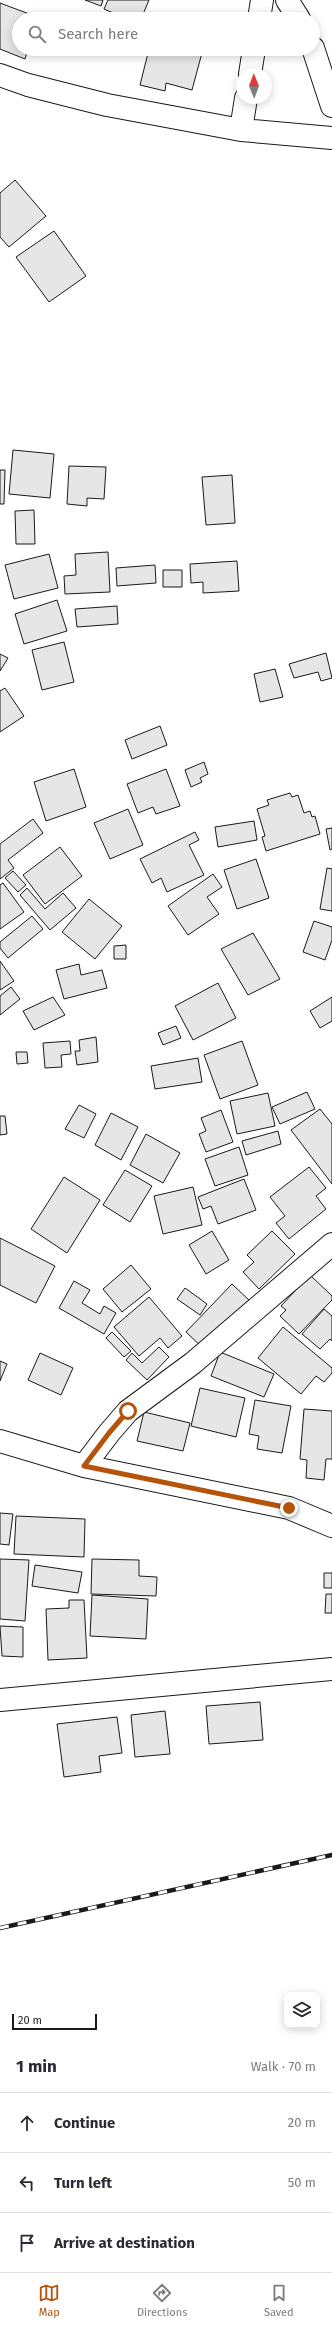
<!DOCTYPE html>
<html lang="en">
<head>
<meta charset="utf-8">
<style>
  body { margin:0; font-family:"Fira Sans",sans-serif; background:#f2f2f3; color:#2b2b33 }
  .controls { position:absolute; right:12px; bottom:12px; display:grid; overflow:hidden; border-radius:8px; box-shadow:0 2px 10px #0003 }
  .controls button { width:36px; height:36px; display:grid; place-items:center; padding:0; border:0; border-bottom:1px solid #e1e1e2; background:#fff; color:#2b2b33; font:20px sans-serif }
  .compass { position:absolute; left:236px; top:68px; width:36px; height:36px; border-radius:50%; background:#fff; box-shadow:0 2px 10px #0003; rotate:359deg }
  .scale { position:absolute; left:12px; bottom:10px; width:85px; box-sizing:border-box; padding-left:4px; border:2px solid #1a1a1a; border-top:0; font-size:11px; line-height:14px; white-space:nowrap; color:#1a1a1a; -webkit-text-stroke:3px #fff; paint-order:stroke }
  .stop { position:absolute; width:12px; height:12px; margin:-9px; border:3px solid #b45309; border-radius:50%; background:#fff }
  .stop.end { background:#b45309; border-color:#fff; box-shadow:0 1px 4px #0008 }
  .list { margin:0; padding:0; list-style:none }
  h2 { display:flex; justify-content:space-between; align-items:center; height:52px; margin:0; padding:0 16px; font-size:17px }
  h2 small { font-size:13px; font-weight:400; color:#7c7c81 }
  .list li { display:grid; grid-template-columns:26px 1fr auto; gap:12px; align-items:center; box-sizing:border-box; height:60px; padding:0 16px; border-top:1px solid #e1e1e2 }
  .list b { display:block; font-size:15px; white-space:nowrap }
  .list em { font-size:13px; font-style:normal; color:#7c7c81 }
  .icon { flex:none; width:22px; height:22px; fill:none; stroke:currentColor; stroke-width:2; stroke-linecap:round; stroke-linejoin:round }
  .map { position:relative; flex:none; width:332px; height:2040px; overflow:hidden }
  .search { position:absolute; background:#fff; box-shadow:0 2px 10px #0003; left:12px; right:12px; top:12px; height:44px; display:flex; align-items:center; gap:10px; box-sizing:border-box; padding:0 14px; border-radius:22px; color:#7c7c81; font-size:15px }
  .sheet { height:232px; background:#fff }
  nav { display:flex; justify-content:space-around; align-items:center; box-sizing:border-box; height:56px; border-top:1px solid #e1e1e2; background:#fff; font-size:11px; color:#7c7c81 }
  nav a { display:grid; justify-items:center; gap:2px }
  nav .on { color:#b45309 }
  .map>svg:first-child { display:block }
  .building { fill:#e6e6e6; stroke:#1a1a1a }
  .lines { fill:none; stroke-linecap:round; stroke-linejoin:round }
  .street-casing { stroke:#1a1a1a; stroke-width:24 }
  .secondary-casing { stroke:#1a1a1a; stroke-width:24 }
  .street { stroke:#fff; stroke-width:22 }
  .secondary { stroke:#fff; stroke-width:22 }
  .rail-casing { stroke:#1a1a1a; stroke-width:4.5 }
  .rail { stroke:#fff; stroke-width:3; stroke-dasharray:9; stroke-linecap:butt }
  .route { stroke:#b45309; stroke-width:5 }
</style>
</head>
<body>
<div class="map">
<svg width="332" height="2040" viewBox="0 0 332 2040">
  <rect width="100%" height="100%" fill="#fff"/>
  <path class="building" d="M85 0H103L101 6Z
    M108 0H149L141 19H127L104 9Z
    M0 3 40 18 19 19V49H28L25 59 0 49Z
    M149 49H203L192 90 166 83 165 91 140 85Z
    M15 180 46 216 9 247 0 237V193Z
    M54 231 86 276 49 302 16 257Z
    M13 450 54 454 50 498 9 494Z
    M69 466 106 467 104 499 87 498V506L67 504Z
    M0 470H5L4 504H0Z
    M232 475 235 523 206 525 202 477Z
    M34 510 35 544H16L15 511Z
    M108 552 110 592 65 594 64 576 76 575 75 554Z
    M49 554 58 588 14 599 5 565Z
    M237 561 239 591 203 593V582L191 583 190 564Z
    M155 565 156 583 117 586 116 568Z
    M163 570H182V587H163Z
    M57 600 67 631 24 644 15 614Z
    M117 606 118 624 77 627 75 609Z
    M64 642 74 682 42 690 32 650Z
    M326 653 332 678 321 681 318 672 294 678 289 664Z
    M0 654 8 658 0 671Z
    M275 669 283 697 260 702 254 674Z
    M5 688 24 716 0 732V691Z
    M160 726 167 745 132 759 125 740Z
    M204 762 208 774 200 778 202 782 191 787 185 770Z
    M74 769 86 807 46 821 34 782Z
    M166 769 180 806 156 814 153 807 138 813 127 784Z
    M290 793 292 797 298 795 304 813 310 811 312 817 315 816 320 834 266 851 262 837 265 836 257 809 269 805 267 800Z
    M128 809 143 845 110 859 94 823Z
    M33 819 43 833 8 860 14 868 0 879V844Z
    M254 821 257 840 218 847 215 827Z
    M332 828V849L330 850 326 829Z
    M195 832 199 840 189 845 204 875 167 892 161 878 152 883 140 859Z
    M60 847 82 876 45 904 23 875Z
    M256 859 269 898 237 909 224 870Z
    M327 868 332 869V911L320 909Z
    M13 871 26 885 18 892 5 878Z
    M213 874 222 887 207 897 219 914 188 935 168 906Z
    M3 883 24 912 0 929V885Z
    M27 888 45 909 63 893 76 908 50 930 20 895Z
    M89 899 122 926 95 959 62 932Z
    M32 916 43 929 8 958 0 948V942Z
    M314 921 332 927V940L325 960 303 952Z
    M253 933 280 979 248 995 221 949Z
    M126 945V959H114V946Z
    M0 961 14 981 0 990Z
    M79 964 81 975 102 970 107 988 64 999 56 970Z
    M218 983 236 1018 193 1040 175 1006Z
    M11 987 20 999 0 1015V996Z
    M53 997 65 1015 34 1030 23 1011Z
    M332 997V1021L320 1028 310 1011Z
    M176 1026 181 1038 163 1045 158 1033Z
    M96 1037 98 1062 77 1065 75 1051H80L79 1040Z
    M70 1041 71 1054 61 1055 62 1067 45 1068 43 1043Z
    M242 1041 258 1085 220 1099 204 1055Z
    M16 1052H27L28 1063 17 1064Z
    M198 1058 202 1082 155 1089 151 1066Z
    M307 1092 315 1109 280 1124 272 1107Z
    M268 1093 275 1126 237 1134 230 1101Z
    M79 1105 96 1114 84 1138 65 1129Z
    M320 1109 332 1124V1184L291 1130Z
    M221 1110 233 1142 206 1152 199 1134 206 1131 201 1118Z
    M111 1113 138 1127 121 1160 95 1145Z
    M0 1116H5L7 1134 0 1135Z
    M278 1131 281 1144 246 1155 242 1141Z
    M146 1134 180 1153 163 1183 130 1165Z
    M239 1147 248 1175 215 1186 205 1159Z
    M309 1167 326 1188 316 1196 326 1209 289 1239 276 1223 285 1216 270 1197Z
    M125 1170 152 1186 130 1222 103 1205Z
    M64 1177 100 1200 67 1253 31 1229Z
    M244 1179 256 1210 218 1224 211 1206 203 1209 198 1197Z
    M193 1187 202 1225 163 1234 154 1196Z
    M212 1231 229 1260 206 1274 189 1245Z
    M272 1231 295 1254 259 1289 243 1272 254 1262 247 1255Z
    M0 1238 55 1266 36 1303 0 1285Z
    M131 1265 151 1289 122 1312 103 1289Z
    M310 1275 332 1296V1300L299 1334 280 1316 286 1310 281 1306Z
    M74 1281 90 1290 82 1303 100 1314 104 1306 116 1313 104 1334 59 1308Z
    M232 1284 250 1301 204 1349 186 1332Z
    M185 1288 207 1304 200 1315 177 1299Z
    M149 1297 182 1336 168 1348 160 1338 139 1356 114 1327Z
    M324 1309 332 1316V1341L330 1339 320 1349 302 1334Z
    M283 1327 332 1368V1373L324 1382 316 1376 301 1394 258 1358Z
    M112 1332 131 1351 124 1357 106 1338Z
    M159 1347 169 1357 147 1380 126 1360 132 1353 142 1363Z
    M220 1352 274 1374 264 1397 211 1376Z
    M40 1353 73 1368 61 1395 28 1380Z
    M0 1361 7 1364 0 1381Z
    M200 1388 245 1398 236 1437 191 1426Z
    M255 1400 291 1406 282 1453 257 1449 259 1436 249 1434Z
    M304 1409 332 1411V1459H326L324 1480 306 1478 307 1460 300 1459Z
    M144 1412 190 1423 183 1451 137 1441Z
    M0 1513 13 1514 9 1545 0 1544Z
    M16 1516 85 1519 84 1557 14 1554Z
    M0 1559 29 1560 25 1621 0 1619Z
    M92 1559 139 1560V1576L157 1577 156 1596 91 1594Z
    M35 1565 82 1572 78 1593 32 1586Z
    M324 1573H332V1588H324Z
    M326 1594H332V1613H325Z
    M92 1595 148 1599 146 1639 90 1636Z
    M69 1600H84L87 1658 48 1660 46 1609 69 1608Z
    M0 1626 23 1627V1657L2 1656Z
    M260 1702 263 1740 209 1744 206 1706Z
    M165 1711 170 1754 135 1757 131 1715Z
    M117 1717 122 1753 99 1756 101 1772 64 1777 57 1724Z"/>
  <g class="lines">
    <defs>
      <path id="street" d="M287 0 299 19
        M259 19 262 0
        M313 48 332 106
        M250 74 254 49
        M0 75 28 85 107 105 241 130 332 138
        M241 130 246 98
        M0 1441 84 1466 289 1508 332 1526
        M84 1466 109 1433 128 1411 193 1363 332 1244"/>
      <path id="secondary" d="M0 1700 332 1669"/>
    </defs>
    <use href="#street" class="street-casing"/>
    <use href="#secondary" class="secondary-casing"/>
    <use href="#street" class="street"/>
    <use href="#secondary" class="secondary"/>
    <defs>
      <path id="rail" d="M0 1928 332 1855"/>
    </defs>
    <use href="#rail" class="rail-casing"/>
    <use href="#rail" class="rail"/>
  </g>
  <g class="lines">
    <path class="route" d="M128 1411 109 1433 84 1466 289 1508"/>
  </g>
</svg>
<div class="controls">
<button><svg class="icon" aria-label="layers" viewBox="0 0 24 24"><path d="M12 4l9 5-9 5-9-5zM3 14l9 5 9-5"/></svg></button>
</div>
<svg class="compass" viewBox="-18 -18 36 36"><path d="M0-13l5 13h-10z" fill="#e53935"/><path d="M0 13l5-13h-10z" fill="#7c7c81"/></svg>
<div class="scale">20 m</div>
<div class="stop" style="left:128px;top:1411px"></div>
<div class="stop end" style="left:289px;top:1508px"></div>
<div class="search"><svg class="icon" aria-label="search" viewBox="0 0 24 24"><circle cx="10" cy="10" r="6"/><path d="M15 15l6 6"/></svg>Search here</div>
</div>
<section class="sheet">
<h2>1 min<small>Walk · 70 m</small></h2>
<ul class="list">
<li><svg class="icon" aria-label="ahead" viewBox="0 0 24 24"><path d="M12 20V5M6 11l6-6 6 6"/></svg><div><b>Continue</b></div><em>20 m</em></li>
<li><svg class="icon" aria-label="left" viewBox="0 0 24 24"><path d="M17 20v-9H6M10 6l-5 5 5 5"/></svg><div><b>Turn left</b></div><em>50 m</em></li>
<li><svg class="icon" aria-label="arrive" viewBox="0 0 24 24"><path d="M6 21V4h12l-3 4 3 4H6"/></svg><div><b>Arrive at destination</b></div></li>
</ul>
</section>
<nav>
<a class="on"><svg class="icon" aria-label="map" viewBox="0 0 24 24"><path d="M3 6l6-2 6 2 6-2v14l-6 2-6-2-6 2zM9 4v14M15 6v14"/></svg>Map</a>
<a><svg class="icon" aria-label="directions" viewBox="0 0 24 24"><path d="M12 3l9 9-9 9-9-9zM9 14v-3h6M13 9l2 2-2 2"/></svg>Directions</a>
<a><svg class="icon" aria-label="saved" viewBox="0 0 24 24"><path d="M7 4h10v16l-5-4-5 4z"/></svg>Saved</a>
</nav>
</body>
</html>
